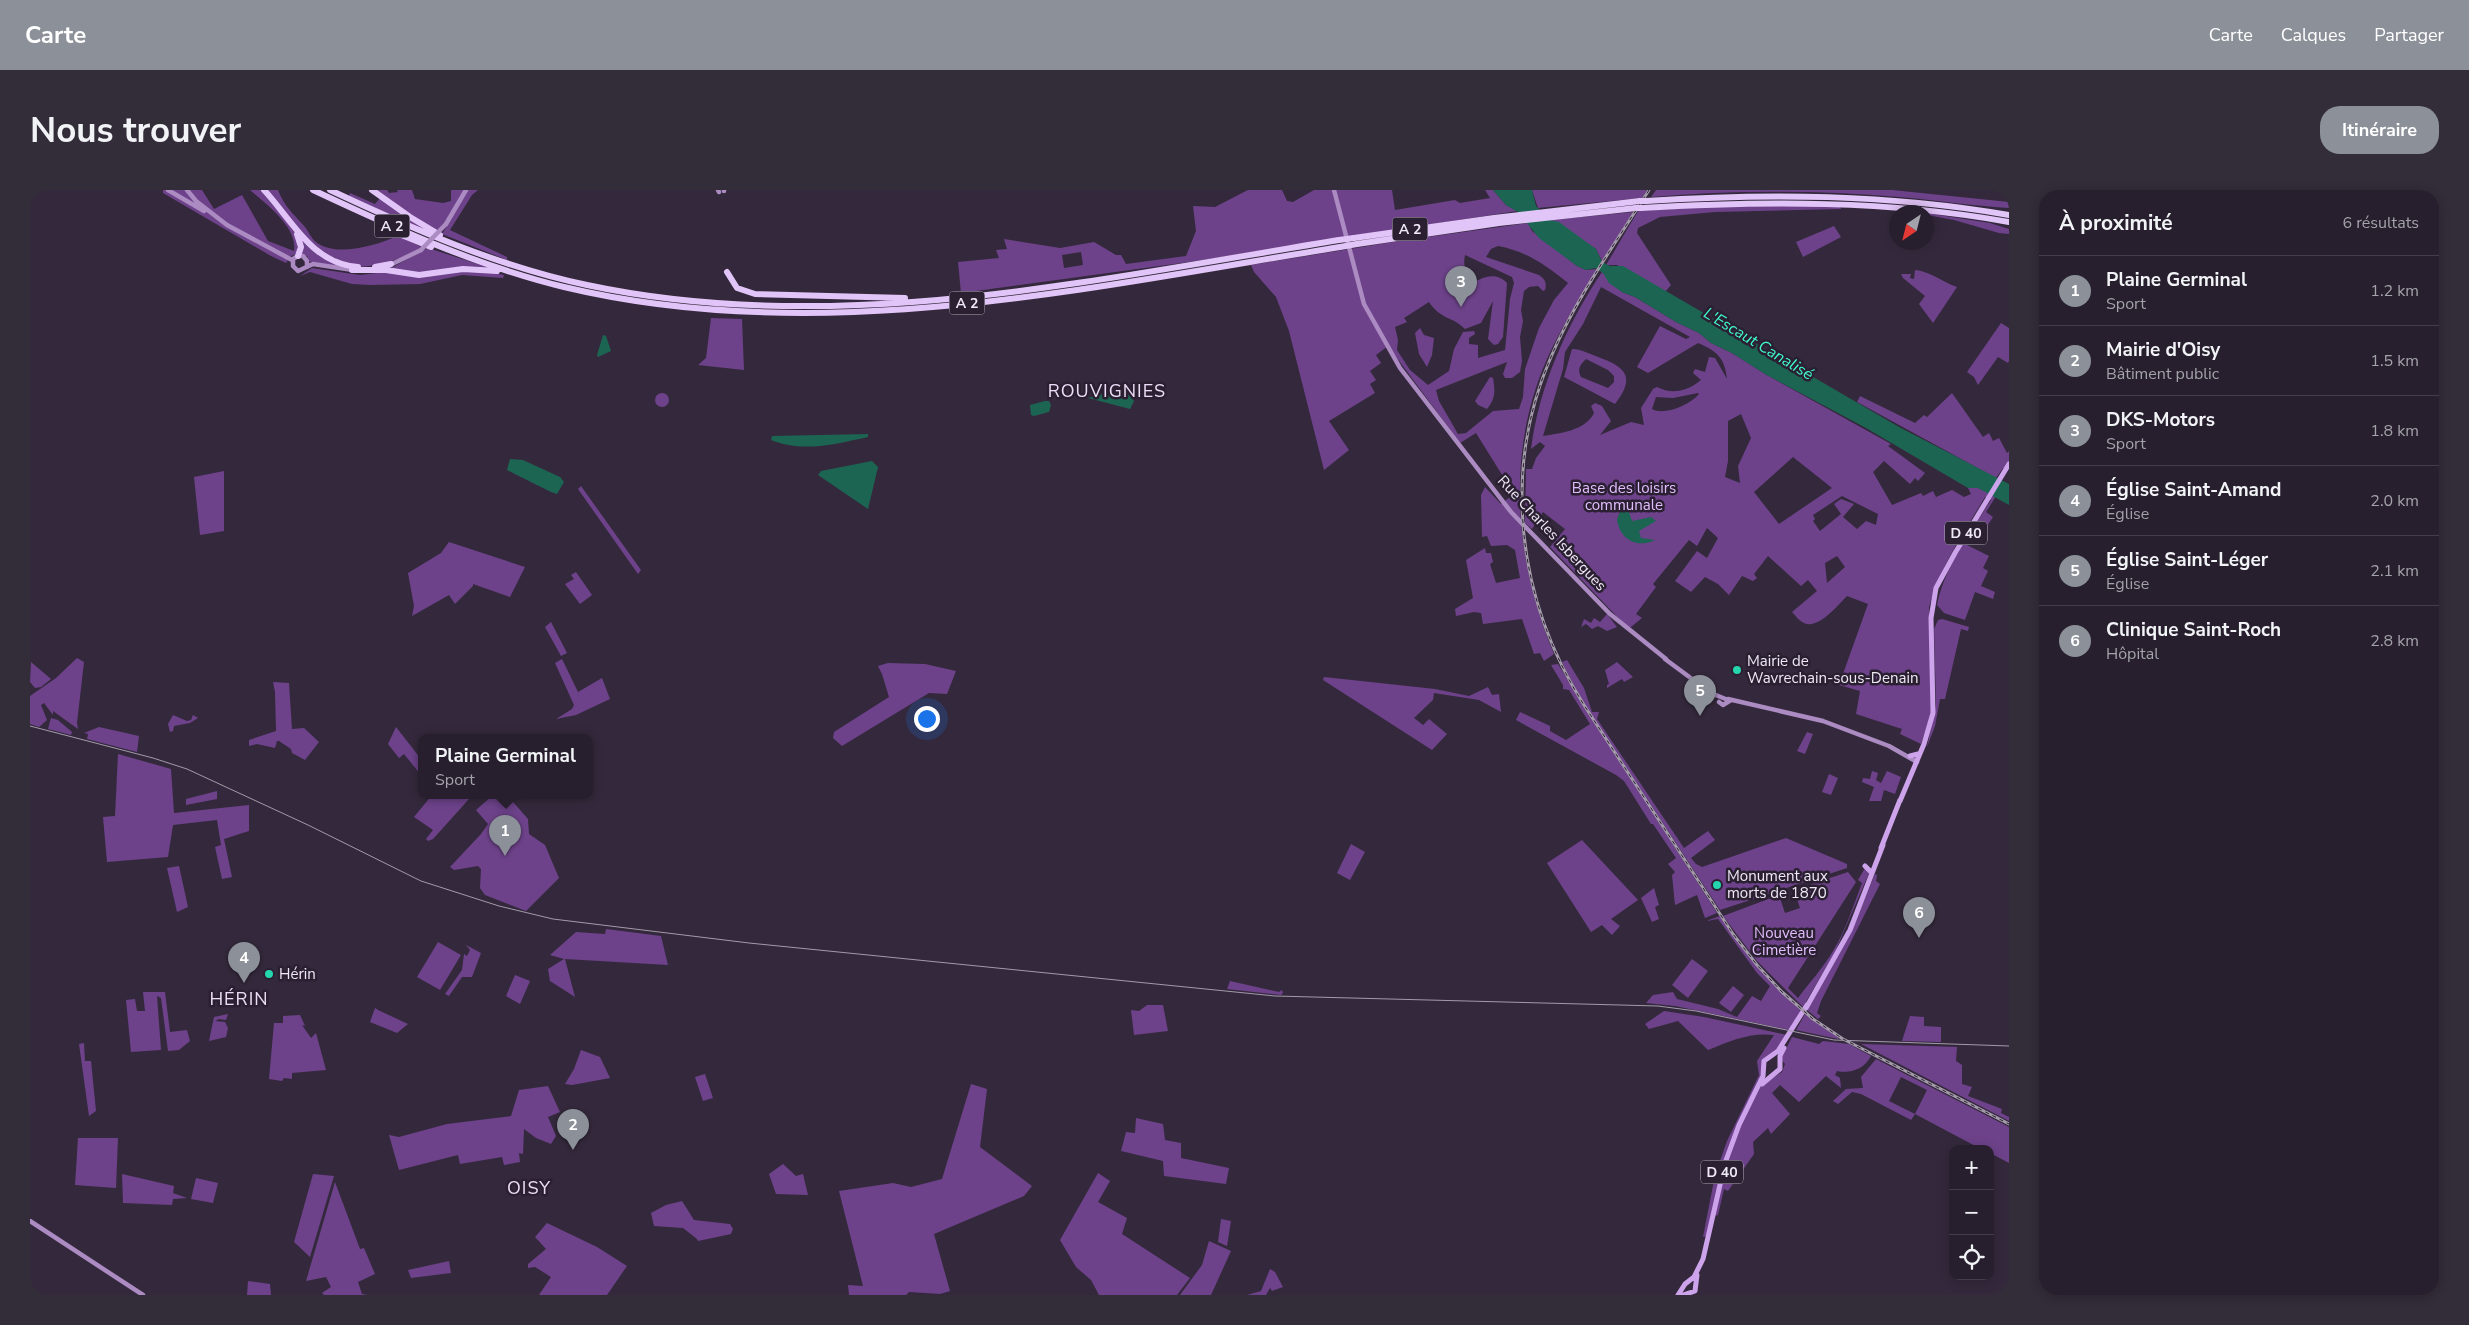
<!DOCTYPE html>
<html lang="fr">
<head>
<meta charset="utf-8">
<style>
  body { margin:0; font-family:"Nunito Sans",sans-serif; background:#332c39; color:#f1f3f6 }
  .controls { position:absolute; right:15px; bottom:15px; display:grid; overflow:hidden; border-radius:10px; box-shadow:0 2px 12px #0003 }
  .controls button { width:45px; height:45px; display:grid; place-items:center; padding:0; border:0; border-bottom:1px solid #433d49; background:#271f2d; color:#f1f3f6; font:25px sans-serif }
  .compass { position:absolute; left:1859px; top:15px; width:45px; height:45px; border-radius:50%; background:#271f2d; box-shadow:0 2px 12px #0003; rotate:215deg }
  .you { position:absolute; left:896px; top:528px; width:18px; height:18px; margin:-12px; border:4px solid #fff; border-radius:50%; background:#1a73e8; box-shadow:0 0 0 8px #1a73e833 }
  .badge { display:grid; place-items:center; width:32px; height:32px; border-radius:50%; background:#8c9099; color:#fff; font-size:16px; font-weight:700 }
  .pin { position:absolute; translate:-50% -41px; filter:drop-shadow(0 1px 2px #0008) }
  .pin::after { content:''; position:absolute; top:26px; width:18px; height:15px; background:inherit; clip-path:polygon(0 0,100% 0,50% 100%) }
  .popup { position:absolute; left:388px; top:544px; width:175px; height:65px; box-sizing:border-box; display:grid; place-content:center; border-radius:10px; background:#271f2d; filter:drop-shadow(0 1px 4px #0005); font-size:16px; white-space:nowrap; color:#a4a2aa }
  .popup b { font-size:19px; color:#f1f3f6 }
  .popup::after { content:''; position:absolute; left:50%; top:100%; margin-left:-10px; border:10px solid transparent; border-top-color:#271f2d }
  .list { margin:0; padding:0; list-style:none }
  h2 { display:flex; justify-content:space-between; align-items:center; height:65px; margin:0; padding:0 20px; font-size:21px }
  h2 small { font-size:16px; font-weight:400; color:#a4a2aa }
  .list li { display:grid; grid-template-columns:32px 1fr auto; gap:15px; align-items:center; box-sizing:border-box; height:70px; padding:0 20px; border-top:1px solid #433d49 }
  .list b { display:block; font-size:19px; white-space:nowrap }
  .list p { margin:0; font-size:16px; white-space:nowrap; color:#a4a2aa }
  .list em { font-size:16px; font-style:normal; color:#a4a2aa }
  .icon { flex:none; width:28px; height:28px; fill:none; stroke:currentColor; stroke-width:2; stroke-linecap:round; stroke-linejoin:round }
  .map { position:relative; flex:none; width:1979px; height:1105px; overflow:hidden; border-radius:20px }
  header { display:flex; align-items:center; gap:30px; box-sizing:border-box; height:70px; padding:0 25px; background:#8c9099; color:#fff }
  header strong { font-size:24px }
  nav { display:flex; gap:28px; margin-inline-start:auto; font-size:18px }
  .intro { display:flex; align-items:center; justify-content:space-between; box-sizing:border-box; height:120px; padding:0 30px }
  h1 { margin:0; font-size:35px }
  .button { padding:12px 22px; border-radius:20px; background:#8c9099; color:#fff; font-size:18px; font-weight:700 }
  main { display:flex; gap:30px; padding:0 30px }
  aside { flex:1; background:#271f2d; border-radius:20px; box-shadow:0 2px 12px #0003 }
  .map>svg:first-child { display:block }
  .green { fill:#6d428a; fill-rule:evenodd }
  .water { fill:#1d6553 }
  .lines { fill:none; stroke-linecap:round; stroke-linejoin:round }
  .secondary { stroke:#ab8bc2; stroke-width:4.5 }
  .primary { stroke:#cda4eb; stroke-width:5 }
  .motorway { stroke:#e2c5f8; stroke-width:6 }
  .tram { stroke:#a39aaa; stroke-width:1 }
  .rail-casing { stroke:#a39aaa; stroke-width:3 }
  .rail { stroke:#2a2032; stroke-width:1; stroke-dasharray:4; stroke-linecap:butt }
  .secondary-bridge { stroke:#ab8bc2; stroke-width:4.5 }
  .motorway-bridge { stroke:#e2c5f8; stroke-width:6 }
  .poi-dot { fill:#25d5ae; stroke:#2a2032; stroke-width:2 }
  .labels { text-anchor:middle; stroke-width:5; stroke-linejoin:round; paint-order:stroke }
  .shield { fill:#2a2032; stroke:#b4acba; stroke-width:1 }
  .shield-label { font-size:14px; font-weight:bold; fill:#efe8f5 }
  .park-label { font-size:15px; fill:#e3befe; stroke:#2a2032 }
  .street-label { font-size:15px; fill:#efe8f5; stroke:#2a2032 }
  .poi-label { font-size:15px; fill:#efe8f5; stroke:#2a2032; text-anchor:start }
  .water-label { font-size:16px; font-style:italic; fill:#40face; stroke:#2a2032 }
  .quarter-label { font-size:18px; letter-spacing:1px; fill:#ecdef6; stroke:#2a2032 }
</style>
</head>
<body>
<header>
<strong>Carte</strong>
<nav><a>Carte</a><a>Calques</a><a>Partager</a></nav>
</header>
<div class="intro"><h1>Nous trouver</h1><a class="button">Itinéraire</a></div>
<main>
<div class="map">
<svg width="1979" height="1105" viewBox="0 0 1979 1105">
  <rect width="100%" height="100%" fill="#34293c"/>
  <path class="green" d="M133 0H172L184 19 212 5 238 51 264 61C268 37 236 14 220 0H231L264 41 268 52 267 64 261 66 256 73 241 66 133 3Z
    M236 0H248C256 19 262 22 275 37 279 42 281 48 286 52 306 68 347 55 368 46L392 57C370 70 326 88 304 67L301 70 290 63Z
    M340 0H357L359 3 368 2 367 0H382L385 9 413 13 421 11V0H448L442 5 420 40 477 67V70L412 44 422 28 419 26 407 42 392 39 319 6 320 3 345 14 350 8Z
    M1218 0H1252L1257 11 1263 12 1284 0H1362L1365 20 1425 10 1430 13 1460 8 1455 0H1463L1476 15 1487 21 1159 72 931 103 928 72 969 68 966 60 977 59 974 49 1030 58 1064 52 1086 65H1091L1096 74 1156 66 1166 41 1163 16 1185 17ZM1051 62 1053 75 1034 78 1032 65Z
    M1502 0H1617L1612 8 1508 18Z
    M1626 0H1862L1979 12V18C1942 16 1906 10 1869 7 1787 0 1703 0 1621 7Z
    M1689 16H1810L1811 19 1685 22 1630 27 1608 38 1607 43 1641 95 1635 102 1604 83 1587 75H1576L1608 21Z
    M1603 22 1573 73 1566 59 1520 30Z
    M1896 23 1960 33 1979 39V44L1969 43 1924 30 1897 25Z
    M1498 33 1502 41 1547 76 1556 80 1567 79C1550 109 1531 137 1517 169 1475 264 1485 371 1524 464L1514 471 1510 463 1504 464 1492 429 1453 434 1451 423 1444 422 1426 426 1425 419 1443 408 1436 370 1455 358 1456 363H1461L1463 372 1460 374 1466 393 1490 388 1485 360 1477 355 1461 356 1457 346 1452 347 1451 305 1455 297 1471 314 1484 304 1446 243 1430 253 1358 156 1346 165 1351 173 1340 181 1346 190 1340 194 1345 203 1299 231 1319 260 1294 280 1259 141 1246 107 1224 82 1221 75 1369 51ZM1468 56C1496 61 1517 76 1538 93L1524 110 1509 138 1495 179 1493 207 1489 219 1463 221 1436 243 1428 244 1409 211 1406 200 1477 172 1473 184 1475 188H1482L1490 182 1492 171 1490 147 1493 131 1491 120 1494 101 1499 97 1508 96 1513 101 1515 100C1517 93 1515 89 1509 85L1456 67 1461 59ZM1435 65 1482 87 1484 93 1480 109 1475 160 1448 168V155L1439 154V148L1445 144 1444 141 1433 142 1424 159 1419 181 1398 195 1380 180 1367 160 1368 150 1365 137 1377 132 1374 128 1399 112C1411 130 1422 126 1435 139L1451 133 1463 111 1458 149 1464 155 1468 154 1473 147 1477 93C1463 79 1449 90 1434 97 1439 81 1432 78 1435 65Z
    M1804 36 1811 47 1773 67 1766 52Z
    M271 49 285 63 312 77 280 72 277 66 270 64Z
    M398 58 457 77 459 82 474 85 473 88 432 85 390 94 340 95 322 94 280 82 270 86 282 78 330 85 356 82C358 79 391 62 398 58Z
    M1885 80C1902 82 1910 91 1927 97L1903 133 1889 114 1895 106 1873 88 1871 84H1881L1880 88 1884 89Z
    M1572 82 1592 102 1605 107 1646 132 1669 143 1681 153 1702 163 1735 184 1861 254 1858 256 1895 283 1888 291 1885 288 1880 294 1854 271 1843 282 1862 315 1891 303 1893 306 1903 301 1906 307 1922 300 1934 307 1941 304 1938 298H1948L1966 306 1956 322 1963 327 1950 347 1943 344 1937 355 1959 366 1953 378 1958 381 1951 396 1965 402 1963 409 1945 402 1935 430 1914 423 1907 415C1915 376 1940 343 1961 310L1955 307C1933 344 1910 377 1899 417L1901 525 1891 554 1870 544 1872 539 1826 524 1830 501 1809 495 1838 414 1817 406C1808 415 1788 440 1774 433 1769 431 1765 425 1762 422L1787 401 1778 390 1771 396 1738 366 1724 384 1727 388 1723 391 1712 386 1699 405 1688 394 1675 387 1661 402 1645 391 1667 361 1677 368 1688 348 1677 338 1667 356 1659 350 1623 394 1626 397 1606 424 1612 428 1601 437H1597L1520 357 1535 339 1513 322 1502 339 1495 333 1496 279H1502L1506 268 1515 256 1510 252 1501 259C1509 196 1537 134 1572 82ZM1571 97 1660 147 1656 149 1630 136 1607 177 1618 183 1668 153C1687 161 1695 168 1697 189L1685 168 1679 167 1675 182 1665 179 1663 183 1671 190C1658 201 1642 205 1627 197L1623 199 1611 218 1614 235 1601 232 1570 245 1581 231 1572 216 1565 213 1561 216 1564 223C1555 241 1530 243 1513 246L1533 179 1535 162 1553 134ZM1668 203 1669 204C1660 215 1634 226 1622 219L1626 207 1643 208ZM1711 224 1721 248 1708 276 1710 293 1695 287 1698 271V231ZM1763 267 1802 298 1749 334 1724 302ZM1812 306 1848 324 1846 335 1836 331 1827 339 1813 327 1824 314 1811 309 1804 314 1811 324 1790 341 1783 331 1785 329 1783 325ZM1807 366 1815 377 1797 393 1795 373Z
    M681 128 712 129 714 180 668 175 676 168Z
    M1971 133 1979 138V171L1978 173 1968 167 1948 195 1944 187 1937 182Z
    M1390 138 1394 145 1404 148 1402 165 1397 177 1389 164 1385 143Z
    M1542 159C1551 159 1560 164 1568 167 1596 177 1606 187 1585 214L1534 187ZM1556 169 1578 180 1584 186V192L1578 198 1551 187C1547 179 1550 175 1556 169Z
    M1460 187 1463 188C1465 201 1466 208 1457 219L1448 215 1445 211Z
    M625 210a7 7 0 1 1 14 0a7 7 0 1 1-14 0Z
    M1922 203 1953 247 1959 243 1963 251 1969 248 1977 263 1979 261V279L1973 278 1966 288 1827 212 1830 206 1885 233 1894 225 1897 227Z
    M194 281V341L170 345 164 287Z
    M551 296 611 380 608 384 548 299Z
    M419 352 495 377 480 407 443 394V396L425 414 419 405 382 426 384 416 378 383 411 363Z
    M546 382 562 405 550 414 535 394 544 389 541 385Z
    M1577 424 1587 437 1577 441 1568 436 1562 439 1556 434 1551 437 1554 429 1561 433 1564 428 1570 432Z
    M1912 429 1939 437 1938 441 1931 439 1915 509H1910L1905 536 1897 557 1906 515 1904 439 1908 430Z
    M521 432 537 463 531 466 515 437Z
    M47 468 54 472 47 533 48 539 23 521V525L14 513 11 515 17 530 9 537 0 534V506L26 488Z
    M532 469 548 502 572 488 580 509 546 525 526 529 542 519 544 515 525 473Z
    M1537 470 1554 498 1562 522H1569L1567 529 1654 658 1678 641 1685 650 1661 668 1666 674 1672 677 1756 648 1817 674V678L1690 720 1549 506 1532 472Z
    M1 472 21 489 11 497 5 498 0 492Z
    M1587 472 1603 487 1594 492 1592 489 1577 498V495L1579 494 1575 480Z
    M858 473 895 474 926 481 917 504 899 503 812 556 803 548 804 542 859 507 852 484 848 476Z
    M1528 474 1687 723 1675 728 1667 705 1645 715 1642 685 1645 682 1638 674 1646 668 1623 634H1621L1594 591 1586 585 1486 530 1490 522 1520 536V541L1536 550 1560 534 1539 500 1533 499V495L1521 475Z
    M1294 487 1405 499 1439 506 1458 497 1462 505 1469 504 1471 522 1449 510 1404 503 1403 510 1384 528 1393 535 1399 529 1417 544 1402 560 1293 490Z
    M243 492 259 493 262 539 274 538 289 552 275 570 262 563 261 559 249 551H247L245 558 227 554 219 556V550L246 541 245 502Z
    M143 525 157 531 161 530 163 525 168 528 160 533 144 536 143 541 140 542 138 534Z
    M21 528 28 530 42 542 41 545 18 539Z
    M69 537 109 546 107 562 57 549 58 544 54 543Z
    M366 537 391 569V585L374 564 369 568 358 554Z
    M1777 542 1783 544 1775 564 1767 561Z
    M88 564 141 579 144 623 219 615V641L194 649 202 687 192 689 185 657 191 655 187 630 143 635 138 667 77 672 73 627 85 626Z
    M1842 581 1848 583 1846 590 1851 593 1857 581 1871 587 1865 604 1854 600 1851 611H1839L1844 597 1832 592 1833 588 1840 589Z
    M1799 584 1808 588 1801 605 1792 602Z
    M187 601V609L156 615V609Z
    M402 605H435L439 609 403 649 398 651 396 649 403 640 384 627Z
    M463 605H477L498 629 499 644 515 655 529 688 496 721 455 705 450 698 451 679 448 676 424 680 420 677 451 644 458 634 446 620Z
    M1552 650 1608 710 1581 729 1590 736 1582 745 1572 735 1561 742 1517 673Z
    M1321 654 1335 662 1320 690 1307 683Z
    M149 676 158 717 147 722 137 678Z
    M1835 678 1840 681 1805 762 1773 817 1727 771 1693 726 1749 705 1755 723 1770 718 1764 700 1818 682 1826 692 1758 798 1768 808C1780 792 1793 778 1803 761 1816 740 1823 716 1832 693L1828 690Z
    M1845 684 1847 685 1846 691 1850 694 1791 811 1787 823 1791 826 1788 829 1777 820 1822 739Z
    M1624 698 1629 715 1625 717 1629 729 1622 732 1611 708Z
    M1690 726 1721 770 1771 821 1760 840 1645 816 1616 813 1623 805 1643 802 1647 809 1688 819 1707 827 1722 806 1731 811 1740 796 1727 783 1688 729 1676 731Z
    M576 739 631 746 638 775 535 769 545 807 520 791 518 779 534 769 520 765 546 742 575 744Z
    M408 752 431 765 410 800 387 787Z
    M436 755 451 763 442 787H432L419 806 415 804 432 780 434 764 437 766 440 760Z
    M1662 769 1678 781 1658 808 1642 795Z
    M485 785 500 791 490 814 476 806Z
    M1200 791 1249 802 1252 800 1253 803 1251 805 1197 799Z
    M1703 796 1714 805 1701 822 1689 813Z
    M113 802H135L140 842 157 840 160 851 149 860 138 861 131 808 127 806 131 860 101 862 96 810 105 809 107 821H115Z
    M1117 815H1133L1138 841 1104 845 1101 820 1109 821Z
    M345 818 348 820 378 834 367 843 340 832Z
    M1634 821 1674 827 1757 845 1750 857 1733 869 1730 889 1736 892 1752 882 1755 874 1751 869 1762 847 1789 854 1793 851 1819 854 1841 866C1834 879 1821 884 1807 881L1805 885 1810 888 1811 898 1796 886 1769 912 1750 895 1742 903 1760 924 1741 944 1738 938 1723 952 1724 964 1698 1001 1694 999 1688 1025 1684 1026 1680 1045 1673 1047 1685 985 1697 951 1729 885 1727 871 1744 845C1720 842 1700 851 1678 860L1648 831 1619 839 1615 834Z
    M198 824 196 830 189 829 185 831 195 832 198 838 196 847 179 851 184 827Z
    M1775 824 1809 848 1808 849 1766 840Z
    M270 825 275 836 272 835 281 848 286 843 296 880 262 883V889L254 888 252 891 239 889 244 833H253V826Z
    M1880 826 1894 827V836L1911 837V852L1872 851Z
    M54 853 55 871H61L66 921 59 926 49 854Z
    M1831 854 1927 857 1926 871 1932 875V894L1942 897 1938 906 1972 919 1971 923 1979 927V931Z
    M551 860 570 867 580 888 542 895 535 894 544 879Z
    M1846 869 1979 937V973L1960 963V959H1951L1885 924 1881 930 1831 904 1822 902 1808 914 1803 911 1816 899 1833 898 1831 887ZM1871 887 1897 900 1885 924 1859 911Z
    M675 884 683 908 673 911 665 887Z
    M941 894 957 899 950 957 1002 996 994 1006 904 1044 920 1101 910 1104 879 1102 876 1105H819L818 1095 833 1096 809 1001 863 993 881 997 912 989Z
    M518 896 530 922 518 927 526 946 521 954 506 948 494 939 493 964 489 963 490 972 474 975 472 967 430 974 428 965 369 980 359 945 369 947 417 934 481 926 489 900Z
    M1106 928 1133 934 1135 950 1151 953V968L1199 978 1196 994 1134 986 1133 971 1091 961 1096 942 1105 943Z
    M48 948H88L86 998 45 995Z
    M753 974 766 986 773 984 778 1005 746 1004 739 984Z
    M1068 983 1080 991 1068 1012 1097 1028 1092 1044 1160 1088 1147 1105H1069L1061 1090 1046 1077 1030 1050Z
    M92 984 144 996 143 1003 157 1008 143 1009 142 1015 93 1013Z
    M283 984 304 986 280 1067 264 1052Z
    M166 988 188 993 183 1013 161 1009Z
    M305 992 330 1059 334 1058 345 1084 328 1092 332 1104 338 1105H294L292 1103 301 1097 296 1087 276 1091Z
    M652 1011 664 1030 700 1034 703 1039 701 1044 668 1051 667 1049 653 1038 624 1036 621 1023 636 1015Z
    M1191 1029 1201 1031 1197 1056 1188 1052Z
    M517 1033 567 1057 597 1076 577 1105H509L521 1087 505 1077 498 1078V1074L516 1059 505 1047Z
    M1179 1051 1201 1061 1181 1105H1150L1172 1075Z
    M419 1071 421 1083 381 1088 378 1080Z
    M1240 1079 1245 1082 1253 1097 1242 1101 1240 1098 1236 1105H1217L1231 1101Z
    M218 1091 240 1094 241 1105H217Z"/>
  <path class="water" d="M1463 0H1502L1506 16 1520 30 1529 32 1566 59 1572 72 1580 76H1593L1869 237 1979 294V315L1948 298H1938L1836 238 1735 184 1702 163 1681 153 1669 143 1646 132 1605 107 1592 102 1579 93 1573 83 1565 78 1556 80 1547 76 1509 48 1488 22 1476 15Z
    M573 145 576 146 581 161 568 167 567 165Z
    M1089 200 1101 205 1104 211 1100 219 1058 208Z
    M1015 211H1019L1021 215 1019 222 1004 226 1001 225 1000 215Z
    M838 244V247C806 254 773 263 741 250L742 246Z
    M480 269 493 270 530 287 534 292 527 304 521 302 477 280Z
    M842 271 848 277 838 319 788 285 791 281Z
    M1595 310 1602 331 1621 327 1626 331 1609 341 1611 348 1625 350C1607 359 1589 349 1587 329Z"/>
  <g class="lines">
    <path class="secondary" d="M138 0 174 21
      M157 0 166 11 197 35 262 70
      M688 0 689 2
      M1304 0 1334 114 1370 178 1481 322 1580 424 1636 469
      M694 1V0
      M416 34 436 0
      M360 75 391 60
      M277 77V71L273 66H268L263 69V76L268 81 283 74 323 80
      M1635 469 1681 503 1698 510
      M1698 509 1793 531 1859 556 1887 572
      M1689 512 1693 515 1701 510
      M0 1031 113 1105"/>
    <path class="primary" d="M1880 566 1888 564
      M1870 611 1894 554 1903 523 1901 428 1906 398 1925 363 1979 274
      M1851 658 1870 610
      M1835 676 1841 682
      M1776 818 1820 740 1853 655
      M1732 894 1750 879V866L1754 858
      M1648 1105 1655 1094 1664 1087 1673 1069 1695 973 1709 935 1733 886 1734 871 1748 861 1777 815
      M1653 1105 1665 1101 1667 1085"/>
    <path class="motorway" d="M234 0C262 30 282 74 328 77
      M283 0C364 38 447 76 534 97 789 158 1057 98 1310 57
      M300 0C383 39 467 76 557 95 805 148 1063 90 1309 50
      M342 0 380 27 410 45
      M1616 11C1738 3 1858 4 1979 25
      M1611 18C1735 11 1857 10 1979 32
      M267 44 271 57 268 66
      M369 44 401 57
      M1324 48 1464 28 1610 11
      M1327 54 1469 33 1606 18
      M345 77 361 74
      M322 80H356L389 85 433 79 467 81
      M697 82 707 98 725 104 875 108"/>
    <path class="tram" d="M0 536 123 568 157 579 278 635 391 691 469 716 523 729 719 753 1245 806 1628 816 1666 821 1804 850 1979 856"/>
    <defs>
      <path id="rail" d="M1619 0C1585 54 1546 108 1521 167 1471 282 1488 411 1554 515L1703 744 1727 775 1752 802 1783 829 1813 849 1979 934"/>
    </defs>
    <use href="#rail" class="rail-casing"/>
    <use href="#rail" class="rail"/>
    <path class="secondary-bridge" d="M391 60 416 34"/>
    <path class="motorway-bridge" d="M1610 11H1616
      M1606 18H1611
      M1309 50 1324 48
      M1310 57 1327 54"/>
  </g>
  <g class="poi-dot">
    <circle cx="1707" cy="480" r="5"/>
    <circle cx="1687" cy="695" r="5"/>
    <circle cx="239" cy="784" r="5"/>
  </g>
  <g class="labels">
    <g class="shield">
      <rect x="344.5" y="24.5" width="35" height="23" rx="4"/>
      <rect x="1362.5" y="27.5" width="35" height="23" rx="4"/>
      <rect x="919.5" y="101.5" width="35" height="23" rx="4"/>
      <rect x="1915" y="331.5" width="42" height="23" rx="4"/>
      <rect x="1671" y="970.5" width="42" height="23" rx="4"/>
    </g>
    <g class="shield-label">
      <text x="362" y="41">A 2</text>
      <text x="1380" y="44">A 2</text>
      <text x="937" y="118">A 2</text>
      <text x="1936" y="348">D 40</text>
      <text x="1692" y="987">D 40</text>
    </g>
    <g class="park-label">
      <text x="1594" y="303">Base des loisirs<tspan x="1594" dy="17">communale</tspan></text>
      <text x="1754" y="748">Nouveau<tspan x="1754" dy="17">Cimetière</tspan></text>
    </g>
    <g class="street-label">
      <text transform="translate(1522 343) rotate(47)" y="5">Rue Charles Isbergues</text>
    </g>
    <g class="poi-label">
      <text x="1717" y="476">Mairie de<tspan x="1717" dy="17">Wavrechain-sous-Denain</tspan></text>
      <text x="1697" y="691">Monument aux<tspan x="1697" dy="17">morts de 1870</tspan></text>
      <text x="249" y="789">Hérin</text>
    </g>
    <g class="water-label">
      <text transform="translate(1729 153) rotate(31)" y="6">L'Escaut Canalisé</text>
    </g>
    <g class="quarter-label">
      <text x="1077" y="207">ROUVIGNIES</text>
      <text x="209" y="815">HÉRIN</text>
      <text x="499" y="1004">OISY</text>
    </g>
  </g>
</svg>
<div class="controls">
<button>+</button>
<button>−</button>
<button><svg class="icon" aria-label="locate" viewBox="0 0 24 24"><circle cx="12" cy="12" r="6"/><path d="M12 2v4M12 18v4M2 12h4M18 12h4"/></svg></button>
</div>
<svg class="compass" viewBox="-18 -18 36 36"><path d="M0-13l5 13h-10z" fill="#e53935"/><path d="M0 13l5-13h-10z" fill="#a4a2aa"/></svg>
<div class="you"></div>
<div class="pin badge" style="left:475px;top:666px">1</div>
<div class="popup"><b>Plaine Germinal</b>Sport</div>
<div class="pin badge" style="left:543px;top:960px">2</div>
<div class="pin badge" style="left:1431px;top:117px">3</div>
<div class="pin badge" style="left:214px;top:793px">4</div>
<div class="pin badge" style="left:1670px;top:526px">5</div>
<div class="pin badge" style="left:1889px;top:748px">6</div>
</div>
<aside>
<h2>À proximité<small>6 résultats</small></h2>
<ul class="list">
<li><span class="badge">1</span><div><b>Plaine Germinal</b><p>Sport</p></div><em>1.2 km</em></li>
<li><span class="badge">2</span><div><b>Mairie d'Oisy</b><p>Bâtiment public</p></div><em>1.5 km</em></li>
<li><span class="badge">3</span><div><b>DKS-Motors</b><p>Sport</p></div><em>1.8 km</em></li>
<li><span class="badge">4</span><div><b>Église Saint-Amand</b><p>Église</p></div><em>2.0 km</em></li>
<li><span class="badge">5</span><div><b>Église Saint-Léger</b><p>Église</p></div><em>2.1 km</em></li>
<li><span class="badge">6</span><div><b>Clinique Saint-Roch</b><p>Hôpital</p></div><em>2.8 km</em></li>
</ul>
</aside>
</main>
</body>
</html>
